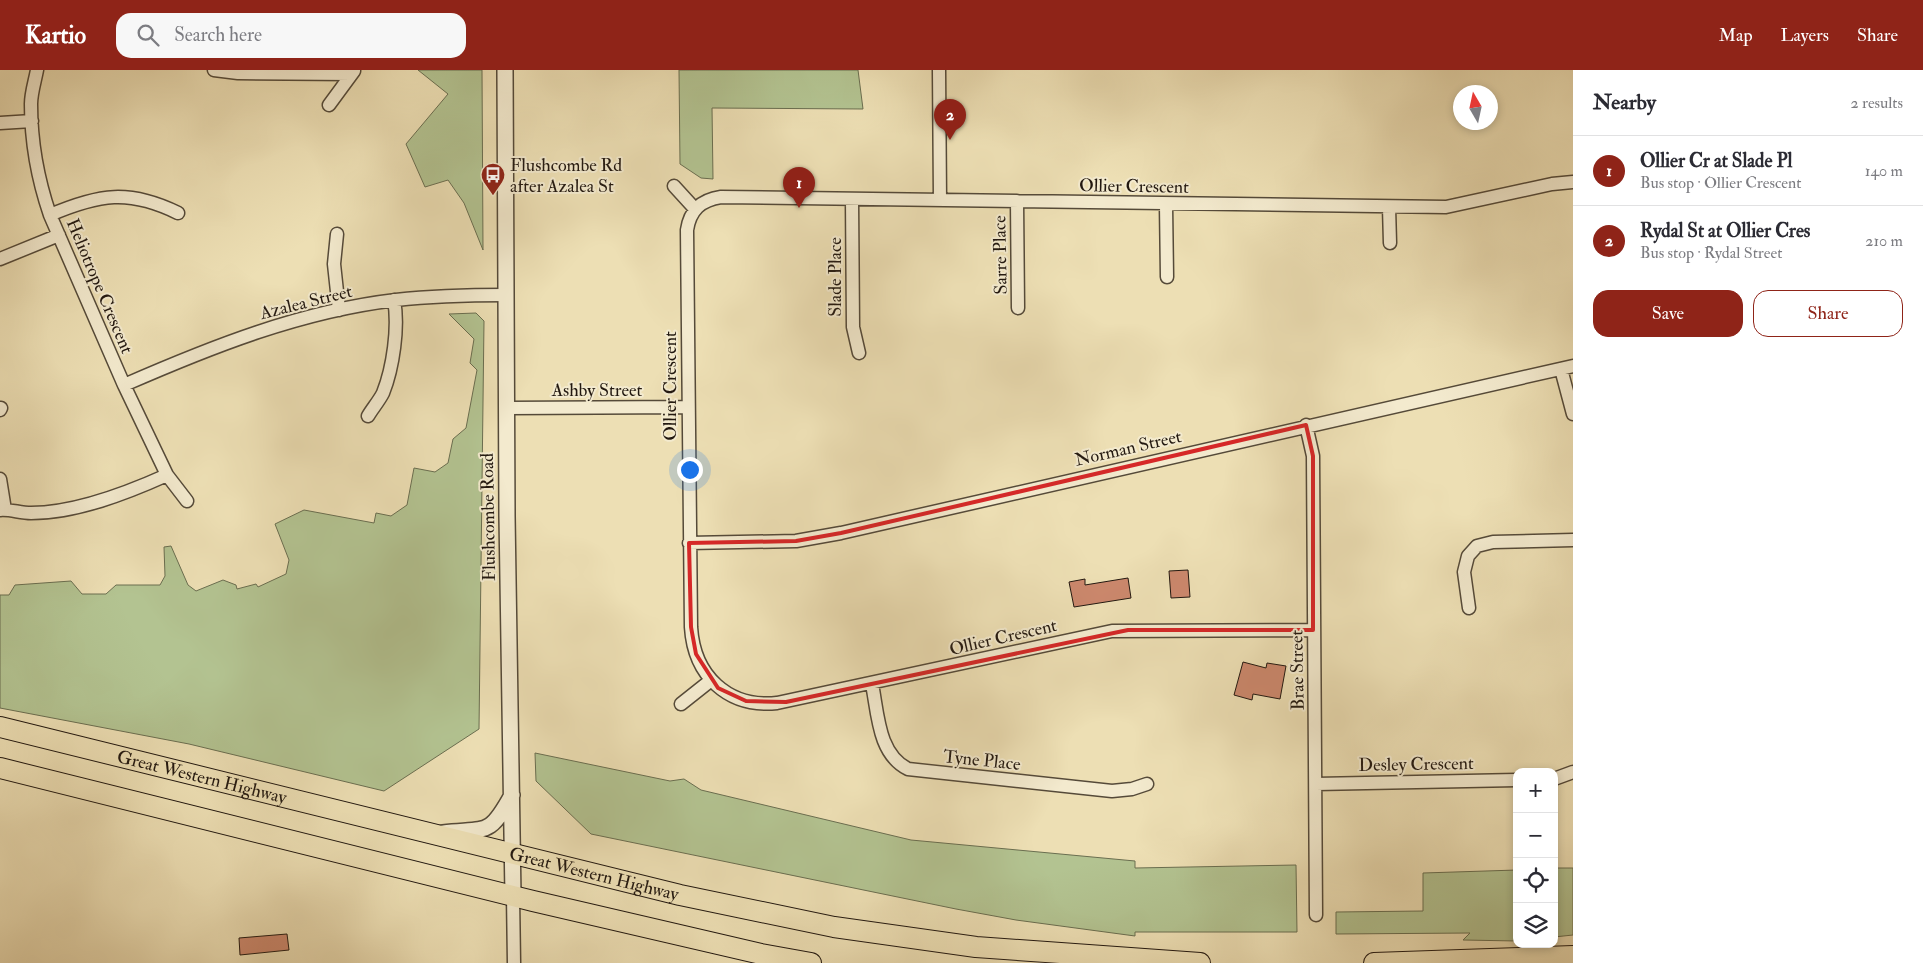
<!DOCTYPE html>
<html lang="en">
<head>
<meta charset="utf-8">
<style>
  body { margin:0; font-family:"IM FELL Double Pica",serif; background:#f7f7f7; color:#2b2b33 }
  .controls { position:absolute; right:15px; bottom:15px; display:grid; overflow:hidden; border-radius:10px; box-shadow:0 2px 8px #0003 }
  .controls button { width:45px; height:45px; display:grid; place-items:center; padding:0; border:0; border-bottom:1px solid #e1e1e2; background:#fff; color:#2b2b33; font:25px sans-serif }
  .compass { position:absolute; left:1453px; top:15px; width:45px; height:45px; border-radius:50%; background:#fff; box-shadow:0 2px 8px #0003; rotate:351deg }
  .you { position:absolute; left:689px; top:399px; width:18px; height:18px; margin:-12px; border:4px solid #fff; border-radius:50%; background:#1a73e8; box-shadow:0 0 0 8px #1a73e833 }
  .badge { display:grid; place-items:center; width:32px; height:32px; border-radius:50%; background:#8f2418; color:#fff; font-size:16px; font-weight:700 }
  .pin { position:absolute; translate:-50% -41px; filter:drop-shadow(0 1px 2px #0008) }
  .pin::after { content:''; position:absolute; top:26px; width:18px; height:15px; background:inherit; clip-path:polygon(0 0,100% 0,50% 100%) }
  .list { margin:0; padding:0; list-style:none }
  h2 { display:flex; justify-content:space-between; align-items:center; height:65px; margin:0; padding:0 20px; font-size:21px }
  h2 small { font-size:16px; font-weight:400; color:#7c7c81 }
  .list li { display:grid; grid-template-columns:32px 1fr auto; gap:15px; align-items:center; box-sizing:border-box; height:70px; padding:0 20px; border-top:1px solid #e1e1e2 }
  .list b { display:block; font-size:19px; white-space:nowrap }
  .list p { margin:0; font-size:16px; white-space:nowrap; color:#7c7c81 }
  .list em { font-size:16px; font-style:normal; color:#7c7c81 }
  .actions { display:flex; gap:10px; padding:15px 20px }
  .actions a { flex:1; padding:11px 0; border:1px solid #8f2418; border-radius:15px; text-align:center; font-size:18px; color:#8f2418 }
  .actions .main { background:#8f2418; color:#fff }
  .icon { flex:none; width:28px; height:28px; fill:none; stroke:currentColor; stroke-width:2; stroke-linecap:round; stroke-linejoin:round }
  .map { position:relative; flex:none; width:1573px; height:893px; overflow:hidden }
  header { display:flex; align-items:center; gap:30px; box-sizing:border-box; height:70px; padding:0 25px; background:#8f2418; color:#fff }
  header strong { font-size:24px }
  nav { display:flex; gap:28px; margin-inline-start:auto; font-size:18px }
  .search { width:350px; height:45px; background:#f7f7f7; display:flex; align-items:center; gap:12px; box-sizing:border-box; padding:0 18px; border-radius:15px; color:#7c7c81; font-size:19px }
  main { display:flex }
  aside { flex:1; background:#fff }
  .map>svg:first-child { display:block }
  .green { fill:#b3c391; stroke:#6a6e50 }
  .building { fill:#cc886d; stroke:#221810 }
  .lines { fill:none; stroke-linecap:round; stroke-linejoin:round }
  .minor-casing { stroke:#554a39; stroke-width:15 }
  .tertiary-casing { stroke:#554a39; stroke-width:18 }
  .trunk-casing { stroke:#221810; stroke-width:22 }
  .minor { stroke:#f3eace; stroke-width:12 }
  .tertiary { stroke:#f3eace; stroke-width:15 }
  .trunk { stroke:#eddfb4; stroke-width:20 }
  .marked { fill:none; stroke:#d62828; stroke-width:4; stroke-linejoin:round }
  .labels { text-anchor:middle; stroke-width:4; stroke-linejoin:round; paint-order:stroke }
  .poi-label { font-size:18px; fill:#221810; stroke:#f3eace; text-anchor:start }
  .street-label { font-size:18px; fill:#221810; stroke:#f3eace }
</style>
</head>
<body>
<header>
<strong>Kartio</strong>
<div class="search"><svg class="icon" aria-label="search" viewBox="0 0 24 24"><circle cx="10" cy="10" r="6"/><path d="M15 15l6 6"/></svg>Search here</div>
<nav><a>Map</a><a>Layers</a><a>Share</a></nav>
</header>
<main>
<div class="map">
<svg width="1573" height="893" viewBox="0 0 1573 893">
  <rect width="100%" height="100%" fill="#eddfb4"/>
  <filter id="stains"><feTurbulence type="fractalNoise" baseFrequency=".004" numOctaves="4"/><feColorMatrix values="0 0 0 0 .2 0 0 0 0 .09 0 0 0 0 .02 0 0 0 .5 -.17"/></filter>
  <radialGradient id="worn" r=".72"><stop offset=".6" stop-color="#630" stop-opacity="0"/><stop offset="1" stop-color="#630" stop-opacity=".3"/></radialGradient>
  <path class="green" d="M418 0H482L483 180 464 133 448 110 425 117 406 74 448 24Z
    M679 0H858L863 39 712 38 713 109 701 108 680 94Z
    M476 243 484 251 479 659 384 721 189 674 0 638V525H9L15 515 71 511 82 524H106L116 515H160L165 506 164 477 171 476 188 515 196 521 223 510 236 515 237 519 256 514 258 517 286 504 289 490 275 454 304 440 374 453 376 443 391 446 407 435 414 398 435 402 448 393 453 369 466 358 477 300 470 293 474 269 449 244Z
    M535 683 670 711 684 709 701 720 911 770 1135 791V798L1296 795 1297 862H1135V866L1016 850 956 839 591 764 536 711Z
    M1554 798H1573V865L1554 867Z
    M1517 800V871L1463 870 1470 863 1336 864V842L1423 841V803Z"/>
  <path class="building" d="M1188 500 1190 527 1171 528 1169 501Z
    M1128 508 1131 528 1074 537 1069 512 1085 509V515Z
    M1243 592 1266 598 1267 593 1286 596 1280 629 1253 624 1252 630 1234 625Z
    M287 864 289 880 240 885 239 868Z"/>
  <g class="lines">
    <defs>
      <path id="minor" d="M37 0C35 11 31 23 31 34 31 72 38 110 50 145L124 315 167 405 187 431
        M214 0 238 3 352 4
        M939 0 940 130
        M329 35 354 1
        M0 53 32 51
        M674 116 695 139
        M852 129 853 257 859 283
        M1017 131 1018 238
        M1166 135 1167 207
        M1389 137 1390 173
        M50 145C99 124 129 119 178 143
        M337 164 334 194 339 240
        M0 189 59 165
        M1561 299 1573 344
        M124 315C211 277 301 241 396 230 432 226 469 225 506 225
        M506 338 688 337
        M0 340 1 338
        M368 346C372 339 379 331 383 323 393 298 399 257 394 230
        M1306 355 1313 386 1316 845
        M0 409 5 440
        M0 440C10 439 20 443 31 443 76 443 127 423 167 405
        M689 473 796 471 841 463 1573 296
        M1469 538 1464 502 1468 486 1477 476 1493 472 1573 470
        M1313 560 1112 561 777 633C728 638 694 606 691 557L687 160C690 140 701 130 721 127L1446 137 1552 114 1573 112
        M872 614C878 644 878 684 908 699L1112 721 1132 719 1147 714
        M681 634 710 611
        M1554 709 1573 702
        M1316 714 1517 710
        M513 826 514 893"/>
      <path id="tertiary" d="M505 0 507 446 513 826
        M443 763C487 758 489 767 512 725"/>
      <g id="trunk">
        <path id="s1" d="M0 657 680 825 834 857 976 877 1200 893"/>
        <path d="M0 698 533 831 761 884 811 893"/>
        <path d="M1374 893 1573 886"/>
      </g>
    </defs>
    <use href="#minor" class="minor-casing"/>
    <use href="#tertiary" class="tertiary-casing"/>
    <use href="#trunk" class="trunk-casing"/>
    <use href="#minor" class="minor"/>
    <use href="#tertiary" class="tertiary"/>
    <use href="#trunk" class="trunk"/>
  </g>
  <path class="marked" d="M1306 355 1313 386V560H1128L786 632 746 631 718 618 696 584 691 557 689 473 796 471 841 463Z"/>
  <defs>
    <symbol id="bus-pin" viewBox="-11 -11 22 30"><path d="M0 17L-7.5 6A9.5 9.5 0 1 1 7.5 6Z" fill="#8f2418" stroke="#f3eace"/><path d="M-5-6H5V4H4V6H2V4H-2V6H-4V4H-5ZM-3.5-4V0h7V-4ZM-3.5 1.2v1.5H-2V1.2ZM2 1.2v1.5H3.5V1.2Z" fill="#fff"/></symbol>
  </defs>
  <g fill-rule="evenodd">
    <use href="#bus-pin" x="479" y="91" width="28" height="38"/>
  </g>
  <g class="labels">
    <g class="poi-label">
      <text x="510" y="101">Flushcombe Rd<tspan x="510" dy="21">after Azalea St</tspan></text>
    </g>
    <g class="street-label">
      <text transform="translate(1134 116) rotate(1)" y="6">Ollier Crescent</text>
      <text transform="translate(1000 185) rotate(-91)" y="6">Sarre Place</text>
      <text transform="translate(835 207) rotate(-90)" y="6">Slade Place</text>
      <text transform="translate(100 216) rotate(67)" y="6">Heliotrope Crescent</text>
      <text transform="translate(306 232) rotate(-14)" y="6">Azalea Street</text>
      <text transform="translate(670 316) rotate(-90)" y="6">Ollier Crescent</text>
      <text x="597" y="326">Ashby Street</text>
      <text transform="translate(1128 378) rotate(-13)" y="6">Norman Street</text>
      <text transform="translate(488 447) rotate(-91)" y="6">Flushcombe Road</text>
      <text transform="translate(1003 567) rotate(-13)" y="6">Ollier Crescent</text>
      <text transform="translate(1297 600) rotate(-91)" y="6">Brae Street</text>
      <text transform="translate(982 690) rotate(6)" y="6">Tyne Place</text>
      <text transform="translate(1416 694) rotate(-1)" y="6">Desley Crescent</text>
      <text dy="6" stroke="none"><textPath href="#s1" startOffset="208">Great Western Highway</textPath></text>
      <text dy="6" stroke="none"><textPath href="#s1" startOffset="612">Great Western Highway</textPath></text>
    </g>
  </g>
  <rect width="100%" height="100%" filter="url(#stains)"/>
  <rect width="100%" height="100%" fill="url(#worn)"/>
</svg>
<div class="controls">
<button>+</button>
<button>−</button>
<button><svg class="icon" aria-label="locate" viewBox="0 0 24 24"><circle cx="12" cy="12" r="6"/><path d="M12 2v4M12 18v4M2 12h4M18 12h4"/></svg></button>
<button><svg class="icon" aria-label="layers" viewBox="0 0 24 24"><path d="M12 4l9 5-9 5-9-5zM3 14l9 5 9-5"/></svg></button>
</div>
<svg class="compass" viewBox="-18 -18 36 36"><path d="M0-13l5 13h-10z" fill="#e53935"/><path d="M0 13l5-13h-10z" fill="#7c7c81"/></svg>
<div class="you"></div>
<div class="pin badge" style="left:799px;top:138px">1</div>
<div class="pin badge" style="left:950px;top:70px">2</div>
</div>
<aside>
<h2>Nearby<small>2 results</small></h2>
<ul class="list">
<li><span class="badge">1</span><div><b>Ollier Cr at Slade Pl</b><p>Bus stop · Ollier Crescent</p></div><em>140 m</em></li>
<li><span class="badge">2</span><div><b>Rydal St at Ollier Cres</b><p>Bus stop · Rydal Street</p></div><em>210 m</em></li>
</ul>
<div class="actions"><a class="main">Save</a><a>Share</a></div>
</aside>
</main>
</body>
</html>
